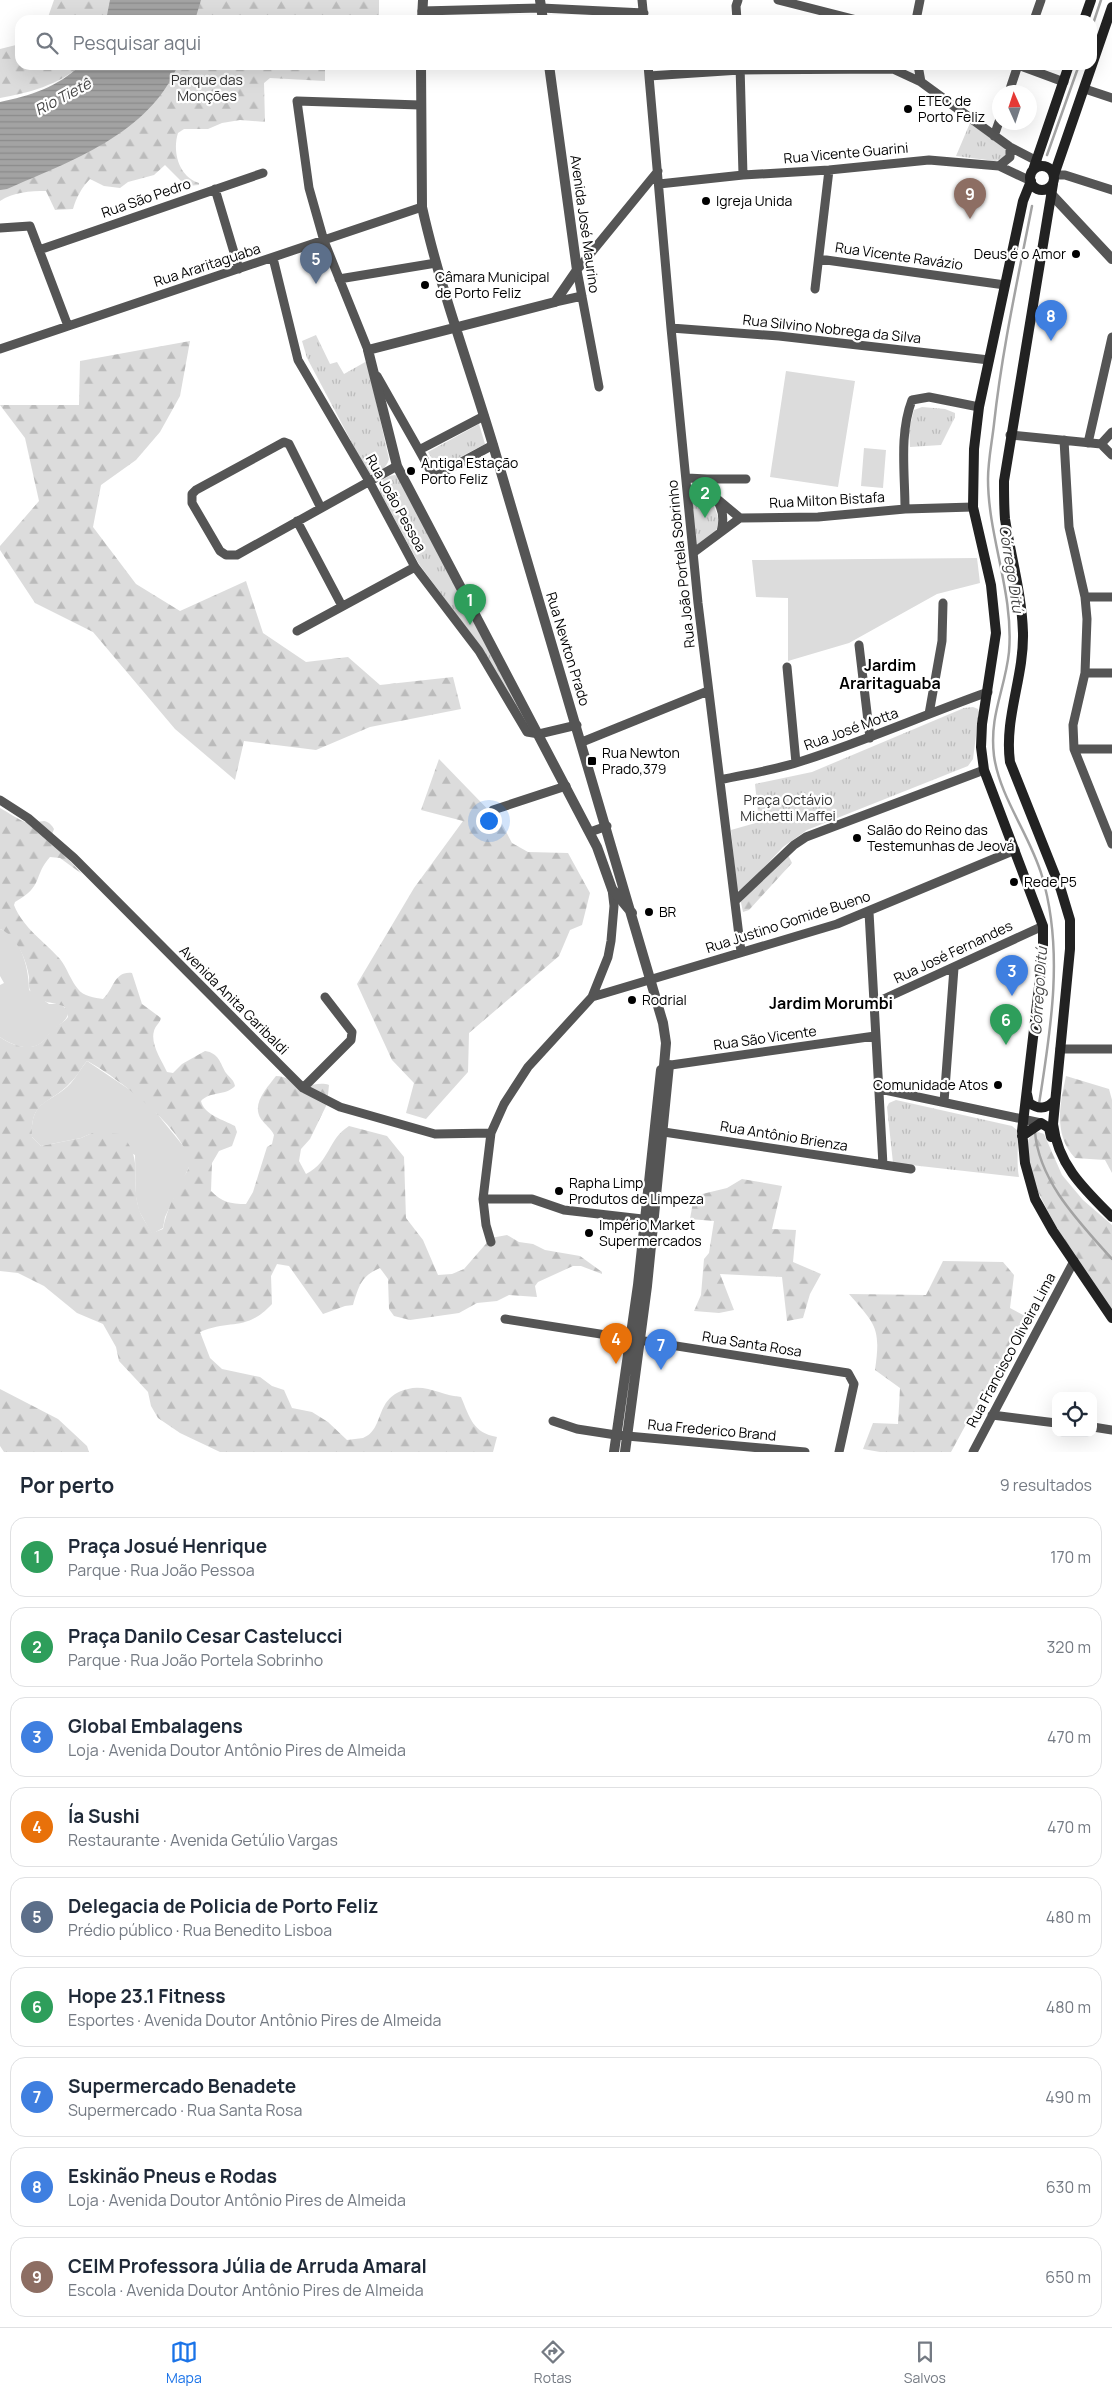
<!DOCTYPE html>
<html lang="pt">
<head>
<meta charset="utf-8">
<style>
  body { margin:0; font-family:Manrope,sans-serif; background:#f2f2f3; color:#1f2937 }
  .controls { position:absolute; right:15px; bottom:15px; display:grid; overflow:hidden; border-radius:10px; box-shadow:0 5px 20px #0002 }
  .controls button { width:45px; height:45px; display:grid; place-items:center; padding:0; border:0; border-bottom:1px solid #e0e1e3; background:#fff; color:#1f2937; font:25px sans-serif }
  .compass { position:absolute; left:992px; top:85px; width:45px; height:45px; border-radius:50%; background:#fff; box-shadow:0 5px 20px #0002; rotate:357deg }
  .you { position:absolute; left:488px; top:820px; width:18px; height:18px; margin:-12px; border:4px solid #fff; border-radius:50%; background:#1a73e8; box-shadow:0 0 0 8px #1a73e833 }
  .badge { display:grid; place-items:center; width:32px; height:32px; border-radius:50%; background:#1a73e8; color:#fff; font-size:16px; font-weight:700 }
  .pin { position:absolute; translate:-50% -41px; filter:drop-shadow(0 1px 2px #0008) }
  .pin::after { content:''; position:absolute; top:26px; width:18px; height:15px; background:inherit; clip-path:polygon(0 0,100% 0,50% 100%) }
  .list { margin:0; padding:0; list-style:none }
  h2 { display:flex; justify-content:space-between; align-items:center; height:65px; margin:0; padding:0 20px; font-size:21px }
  h2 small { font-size:16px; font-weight:400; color:#747a83 }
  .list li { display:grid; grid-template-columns:32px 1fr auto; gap:15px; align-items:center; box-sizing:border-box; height:80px; margin:0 10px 10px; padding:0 10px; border:1px solid #e0e1e3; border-radius:15px }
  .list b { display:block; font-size:19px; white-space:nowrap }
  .list p { margin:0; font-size:16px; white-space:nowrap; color:#747a83 }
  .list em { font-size:16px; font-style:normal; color:#747a83 }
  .icon { flex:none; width:28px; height:28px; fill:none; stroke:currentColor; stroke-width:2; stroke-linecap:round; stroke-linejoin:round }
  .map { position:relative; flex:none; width:1112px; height:1452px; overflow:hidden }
  .search { position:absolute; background:#fff; box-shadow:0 5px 20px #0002; left:15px; right:15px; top:15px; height:55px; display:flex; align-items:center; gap:12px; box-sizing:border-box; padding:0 18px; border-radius:15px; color:#747a83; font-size:19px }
  .sheet { height:875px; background:#fff }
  nav { display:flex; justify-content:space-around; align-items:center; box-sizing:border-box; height:70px; border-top:1px solid #e0e1e3; background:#fff; font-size:14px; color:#747a83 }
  nav a { display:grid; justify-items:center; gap:2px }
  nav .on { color:#1a73e8 }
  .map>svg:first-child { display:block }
  .grass { fill:#dcdcdc }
  .forest { fill:url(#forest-firs); fill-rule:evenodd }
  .park { fill:url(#park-tufts) }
  .water { fill:url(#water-rules) }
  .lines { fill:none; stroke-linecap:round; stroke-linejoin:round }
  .stream { stroke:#a3a3a3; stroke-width:2.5 }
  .minor { stroke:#555; stroke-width:9 }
  .tertiary { stroke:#555; stroke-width:10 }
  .secondary { stroke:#222; stroke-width:10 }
  .poi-dot { fill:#000; stroke:#fff; stroke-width:2 }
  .labels { text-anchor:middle; stroke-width:4.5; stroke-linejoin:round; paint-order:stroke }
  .park-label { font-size:14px; fill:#333; stroke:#fff }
  .poi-label { font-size:14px; fill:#000; stroke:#fff; text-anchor:start }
  .street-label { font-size:14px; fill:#000; stroke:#fff }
  .water-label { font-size:15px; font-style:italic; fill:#444; stroke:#fff }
  .quarter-label { font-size:16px; font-weight:bold; fill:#000; stroke:#fff }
</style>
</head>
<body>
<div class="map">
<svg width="1112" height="1452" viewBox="0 0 1112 1452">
  <defs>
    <pattern id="forest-firs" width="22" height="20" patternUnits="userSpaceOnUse" patternTransform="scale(1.25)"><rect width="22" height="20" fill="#dcdcdc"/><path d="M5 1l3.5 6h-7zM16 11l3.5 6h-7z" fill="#bbb"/></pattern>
    <pattern id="park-tufts" width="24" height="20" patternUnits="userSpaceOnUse" patternTransform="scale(1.25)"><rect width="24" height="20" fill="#dcdcdc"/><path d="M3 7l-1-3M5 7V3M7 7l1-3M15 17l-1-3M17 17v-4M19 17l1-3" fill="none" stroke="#bbb"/></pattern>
    <pattern id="water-rules" width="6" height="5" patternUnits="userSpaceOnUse" patternTransform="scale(1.25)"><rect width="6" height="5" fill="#a3a3a3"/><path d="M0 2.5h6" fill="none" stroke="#8b8b8b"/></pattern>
  </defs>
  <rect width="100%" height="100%" fill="#fff"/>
  <path class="grass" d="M786 371 855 381 838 487 770 477Z
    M864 448 886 450 883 488 861 486Z
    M977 558 980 583 937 594 849 643 788 661V598L756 597 752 560Z
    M0 929C22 937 29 970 29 990L49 1004H60L68 1010C68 1021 62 1022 55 1028 49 1032 47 1039 41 1043 29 1052 11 1045 0 1037V985L4 983 0 976Z
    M87 1061 142 1098 154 1110 189 1153V1167L165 1217 163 1228 152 1234 139 1211 136 1197 135 1155 92 1133 81 1138 41 1146 32 1137C30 1098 50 1105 71 1083 77 1076 81 1068 87 1061Z"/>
  <path class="forest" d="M54 0H111L106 20H47Z
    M191 0H379V20H184Z
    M20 44V65H81C59 85 28 93 0 98V49Z
    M153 65H325V81L270 78 264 83 265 122 240 120 222 123 208 129H184L178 133C172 152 179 177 199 183V185L186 186 165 165 154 175 128 182 120 188 104 186 90 179C82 187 76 198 73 209L55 210 46 191C30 191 13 192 0 201V166Z
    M190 341 180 396 160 432 136 460 101 485 93 527 136 584 180 611 246 581 263 633 306 662 348 657 380 685 453 677 461 709 370 727 316 750 244 741 235 780 175 729 93 632 35 603 0 550V546L39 501 25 438 0 405H79L80 361Z
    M439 759 502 824 512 843 528 852 568 853 590 893 582 925 570 930 559 956 469 1033 468 1072 426 1119 406 1113 414 1083 392 1060 357 984 414 888 463 821 421 810Z
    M0 808C8 812 17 819 25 822 37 825 46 815 54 829L51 837 53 843 82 874 60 858 50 857C33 876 44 886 15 902L14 905C23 928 44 941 60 959 67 968 71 981 78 989 83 996 95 998 103 999 114 989 114 971 132 973L142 1004 161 1018C160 1023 155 1026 154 1031 150 1044 162 1061 167 1072L173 1073 182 1064 205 1051C219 1053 220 1063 226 1073 230 1078 234 1080 235 1086 226 1096 210 1091 201 1101 204 1115 224 1120 235 1126L237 1132 232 1146 219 1151 212 1163 211 1191C222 1202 230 1204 246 1204L253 1192 267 1147 272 1144 274 1135C271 1128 265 1125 261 1119 251 1104 267 1088 276 1076 287 1076 294 1083 304 1085 312 1086 320 1082 329 1085L327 1104 310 1139 301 1149 299 1161 306 1174C331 1161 327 1140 349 1126L387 1136 404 1157 406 1218 423 1240 438 1275 452 1274 464 1269 491 1238 507 1235 519 1242 533 1244 545 1250 580 1256 602 1272V1274L581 1266H573L538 1282 535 1286 537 1297 509 1295 497 1301 477 1303 459 1313 410 1320 394 1316 389 1309 388 1279 380 1268C361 1276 359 1286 353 1305L345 1306 323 1314 289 1266 277 1264 271 1276 272 1304C246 1332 231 1319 200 1332L210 1358 222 1369 260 1377 272 1386 284 1390 292 1408 312 1412 328 1422 347 1440C352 1439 358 1439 363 1438 386 1429 373 1397 408 1389 426 1384 443 1396 461 1397 470 1418 473 1433 497 1437L493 1452H220L180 1433 158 1418 151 1406 148 1392 119 1361 116 1347 103 1324 77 1313 44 1286 18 1273 0 1271V1037C11 1045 31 1053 43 1041 47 1037 49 1032 53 1029 58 1024 64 1023 68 1017L65 1007C54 1001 41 1005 31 992 28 988 29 982 29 977 27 961 16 935 0 929ZM87 1061C113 1074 191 1133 189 1165 189 1170 185 1174 183 1178 175 1194 166 1212 163 1229L152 1233C148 1225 141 1217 139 1209 130 1180 145 1157 120 1134L92 1133 81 1138 41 1146 32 1137C30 1099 50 1105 70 1083 77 1077 81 1068 87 1061Z
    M788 855 792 863 749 910 743 912 740 898Z
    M1066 1076 1109 1089 1112 1100V1173L1105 1160 1075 1158C1053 1135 1060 1104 1066 1076Z
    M1038 1132 1044 1134 1062 1175 1083 1200 1112 1225V1312C1097 1290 992 1146 1038 1132Z
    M742 1179 782 1186 772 1229 796 1230 793 1262 821 1274 810 1294 803 1318 787 1321 782 1277 720 1274 734 1310 719 1313 694 1311 701 1295 704 1259 709 1253 714 1221 690 1219 694 1196 727 1188Z
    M943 1261 1003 1262 1014 1275 1010 1308 1025 1316 951 1452H880L863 1449 873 1423 898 1424 900 1388 875 1370C881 1328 876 1325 849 1294L926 1295Z
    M0 1389 58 1419 87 1446 89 1452H4L0 1446Z"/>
  <path class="park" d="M970 123 1005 149 1008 155 1000 160 995 161 956 156Z
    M316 335 330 364 337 362 344 374 367 361 389 459C387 467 380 473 372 475L368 473 307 358 302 341Z
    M922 407 945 409 955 413V417L941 445 910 447 909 430 914 410Z
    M479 424 485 444 438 469 428 452Z
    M395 475 398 477 529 728 482 649 419 564 380 492C378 481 385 476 395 475Z
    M699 490C710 497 725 519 715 532 711 537 704 541 700 545L695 544 691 491Z
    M973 707 978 709 979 712 973 759 968 766 807 830 783 847 746 887 741 891 737 890 731 830 759 822 755 784 812 772 964 708Z
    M896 1100 1012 1126 1017 1130C1019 1146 1016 1161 1019 1177L893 1163 887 1107 889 1103Z"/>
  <path class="water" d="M110 0H201L195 20H106Z
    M80 65H178C149 134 71 161 7 189L0 190V102C29 96 59 87 80 65Z"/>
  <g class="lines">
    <path class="stream" d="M1092 27 1101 0
      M1047 155 1079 65
      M1032 206C1018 278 1002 350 994 424 992 442 988 461 988 479 988 537 1014 593 1009 652 1005 690 989 715 994 756 1000 798 1030 835 1042 876 1064 950 1051 1029 1039 1104
      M1035 1132C1039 1182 1080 1223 1112 1259"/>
    <path class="minor" d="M642 0 644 20
      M778 0 857 20
      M422 11 541 8 644 13
      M737 20 736 6 738 0
      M916 20 920 0
      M1034 20 1041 0
      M648 65 671 328 698 603 741 952
      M740 65 743 175
      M918 65 921 82
      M1018 65 1064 82
      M649 76 740 70 893 69 921 82 1010 147 1037 161
      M1085 89 1112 98
      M1009 92 1018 65
      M994 136 1000 119
      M999 166 1010 157V147
      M1054 175H1065L1112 190
      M659 184 743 175 829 170 929 160 999 166 1031 181
      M215 189 239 269
      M0 228 30 226 68 326
      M39 250 263 173
      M273 258 298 360 369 481 415 567 479 651 527 732 539 734 577 725
      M819 259 1005 285
      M339 279 436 263
      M815 289 829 170
      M555 302 582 296
      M671 328 779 336 989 360
      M0 349 422 207
      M368 350 324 241 309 188 297 101 420 105
      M377 376 419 450
      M599 387 577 270 658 171
      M484 416 419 450 434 477 493 445
      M1010 435 1101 444
      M1064 440 1069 527 1085 597 1087 619 1085 673 1073 725 1074 749 1112 844
      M1088 443 1112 337
      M1101 444 1112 432
      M1101 444 1112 455
      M687 478 707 479 716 498 740 518
      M707 479H746
      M718 502C724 512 724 521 721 532
      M321 508 289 444 284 442 196 490 192 494V503L220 551 226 555H237L397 466
      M905 509C905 473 899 434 912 400L929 397 979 407
      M297 521 342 606
      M693 553 740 518 818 517 905 509 973 507
      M1085 597H1112
      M297 631 415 567
      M859 645 870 738
      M787 667 796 763
      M1085 673H1112
      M929 714 942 641 943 603
      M582 742 708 691
      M1074 749H1112
      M720 780C747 774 776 770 802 761 865 741 926 714 988 692
      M0 800 28 818 74 858 303 1088 340 1107 435 1134 491 1133
      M493 810 566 786
      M590 832 607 826
      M735 901 794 845 806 837 984 770
      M869 912 883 1165
      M592 997 837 924 1015 850
      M875 1003 1043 926
      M1060 1049H1112
      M664 1066 875 1036
      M303 1088 351 1040 352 1032 325 997
      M880 1089 1041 1123
      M944 1102 954 968
      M657 1131 911 1169
      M483 1199H532L564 1210 651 1220
      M491 1242 486 1225 483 1199 491 1133 504 1104 528 1067 592 997 608 957 611 941 614 906 612 889
      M505 1319 848 1373 854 1384 839 1452
      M992 1415 1056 1423
      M553 1421 577 1429 616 1435 805 1452
      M1093 1427 1112 1430
      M973 1452 1074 1261"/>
    <path class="tertiary" d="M540 0 543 20
      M422 20 423 0
      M421 65 422 207C440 288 469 365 493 445 549 638 608 830 663 1023L666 1043 664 1066
      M549 65 577 270 555 302 368 350 397 466 597 847 612 889 632 913
      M1051 194 1112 259
      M614 1452 638 1285 661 1070
      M625 1452 647 1286 669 1065"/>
    <path class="secondary" d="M1084 20 1091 0
      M1030 178a12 12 0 1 1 24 0a12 12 0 1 1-24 0Z
      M1033 170 1069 65
      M1054 175 1112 7
      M1031 181 1023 201 979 407 974 449 973 507 991 585 996 633 982 724 981 747 984 770 1043 926V953L1022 1131 1025 1163 1035 1199 1053 1231 1112 1318
      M1053 184 1004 481C1004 494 1004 507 1005 519 1011 557 1022 595 1023 633 1024 677 1004 718 1010 762L1061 890 1070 920V949L1053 1124C1058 1165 1084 1189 1112 1217
      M1027 1094 1029 1103C1039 1110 1047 1109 1055 1100
      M1022 1136 1041 1123 1049 1128 1051 1137"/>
  </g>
  <g class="poi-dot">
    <circle cx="908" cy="109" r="5"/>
    <circle cx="706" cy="201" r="5"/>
    <circle cx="1076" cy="254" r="5"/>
    <circle cx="425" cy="285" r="5"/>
    <circle cx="411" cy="471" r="5"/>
    <rect x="587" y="756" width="10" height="10" rx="2.5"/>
    <circle cx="857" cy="838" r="5"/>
    <circle cx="1014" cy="882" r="5"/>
    <circle cx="649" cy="912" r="5"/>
    <circle cx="632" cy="1000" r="5"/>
    <circle cx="998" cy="1085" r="5"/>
    <circle cx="559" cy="1191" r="5"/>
    <circle cx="589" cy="1233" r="5"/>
  </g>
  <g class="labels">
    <g class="park-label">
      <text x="207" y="85">Parque das<tspan x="207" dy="16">Monções</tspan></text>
      <text x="788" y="805">Praça Octávio<tspan x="788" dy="16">Michetti Maffei</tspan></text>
    </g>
    <g class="poi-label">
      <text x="918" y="106">ETEC de<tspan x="918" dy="16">Porto Feliz</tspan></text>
      <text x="716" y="206">Igreja Unida</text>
      <text x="1066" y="259" text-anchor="end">Deus é o Amor</text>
      <text x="435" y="282">Câmara Municipal<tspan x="435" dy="16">de Porto Feliz</tspan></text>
      <text x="421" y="468">Antiga Estação<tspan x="421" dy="16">Porto Feliz</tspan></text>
      <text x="602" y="758">Rua Newton<tspan x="602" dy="16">Prado,379</tspan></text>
      <text x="867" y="835">Salão do Reino das<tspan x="867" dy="16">Testemunhas de Jeová</tspan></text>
      <text x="1024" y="887">Rede P5</text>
      <text x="659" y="917">BR</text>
      <text x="642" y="1005">Rodrial</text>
      <text x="988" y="1090" text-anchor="end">Comunidade Atos</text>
      <text x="569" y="1188">Rapha Limp<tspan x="569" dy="16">Produtos de Limpeza</tspan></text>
      <text x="599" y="1230">Império Market<tspan x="599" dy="16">Supermercados</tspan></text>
    </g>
    <g class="street-label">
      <text transform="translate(846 153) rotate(-5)" y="5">Rua Vicente Guarini</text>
      <text transform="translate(146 198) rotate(-19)" y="5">Rua São Pedro</text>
      <text transform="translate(585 224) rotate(82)" y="5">Avenida José Maurino</text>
      <text transform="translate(899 256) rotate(8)" y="5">Rua Vicente Ravázio</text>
      <text transform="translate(207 265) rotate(-18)" y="5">Rua Araritaguaba</text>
      <text transform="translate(832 329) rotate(6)" y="5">Rua Silvino Nobrega da Silva</text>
      <text transform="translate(827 500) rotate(-3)" y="5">Rua Milton Bistafa</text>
      <text transform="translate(396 503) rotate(61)" y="5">Rua João Pessoa</text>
      <text transform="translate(681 564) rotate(-96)" y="5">Rua João Portela Sobrinho</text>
      <text transform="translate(568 649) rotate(73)" y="5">Rua Newton Prado</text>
      <text transform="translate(851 729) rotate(-20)" y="5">Rua José Motta</text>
      <text transform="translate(788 922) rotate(-18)" y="5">Rua Justino Gomide Bueno</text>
      <text transform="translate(953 952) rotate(-25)" y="5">Rua José Fernandes</text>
      <text transform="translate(234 1000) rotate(45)" y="5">Avenida Anita Garibaldi</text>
      <text transform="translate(765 1038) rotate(-8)" y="5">Rua São Vicente</text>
      <text transform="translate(784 1136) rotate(9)" y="5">Rua Antônio Brienza</text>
      <text transform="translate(752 1344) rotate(9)" y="5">Rua Santa Rosa</text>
      <text transform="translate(1011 1350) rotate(-62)" y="5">Rua Francisco Oliveira Lima</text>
      <text transform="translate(712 1430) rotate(5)" y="5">Rua Frederico Brand</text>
    </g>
    <g class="water-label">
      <text transform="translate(63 97) rotate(-28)" y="5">Rio Tietê</text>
      <text transform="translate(1011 569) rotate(81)" y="5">Córrego Ditú</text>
      <text transform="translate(1039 991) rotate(-86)" y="5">Córrego Ditú</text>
    </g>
    <g class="quarter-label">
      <text x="890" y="671">Jardim<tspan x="890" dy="18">Araritaguaba</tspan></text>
      <text x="831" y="1009">Jardim Morumbi</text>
    </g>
  </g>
</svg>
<div class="controls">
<button><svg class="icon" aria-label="locate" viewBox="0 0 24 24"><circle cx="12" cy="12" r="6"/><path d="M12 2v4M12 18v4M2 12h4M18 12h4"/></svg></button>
</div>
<svg class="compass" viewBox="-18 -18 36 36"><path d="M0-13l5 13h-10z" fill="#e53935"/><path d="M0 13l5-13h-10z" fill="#747a83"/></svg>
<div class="you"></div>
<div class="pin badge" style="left:470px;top:625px;background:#2e9e5b">1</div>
<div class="pin badge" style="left:705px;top:518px;background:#2e9e5b">2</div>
<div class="pin badge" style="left:1012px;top:996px;background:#3f7fe0">3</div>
<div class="pin badge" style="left:616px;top:1364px;background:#e8710a">4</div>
<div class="pin badge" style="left:316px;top:284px;background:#5c6f8a">5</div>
<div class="pin badge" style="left:1006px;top:1045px;background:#2e9e5b">6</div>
<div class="pin badge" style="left:661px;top:1370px;background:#3f7fe0">7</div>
<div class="pin badge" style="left:1051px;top:341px;background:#3f7fe0">8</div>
<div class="pin badge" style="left:970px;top:219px;background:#8d6e63">9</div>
<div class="search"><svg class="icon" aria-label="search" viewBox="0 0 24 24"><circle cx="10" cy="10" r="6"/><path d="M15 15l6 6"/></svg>Pesquisar aqui</div>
</div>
<section class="sheet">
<h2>Por perto<small>9 resultados</small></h2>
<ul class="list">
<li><span class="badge" style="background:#2e9e5b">1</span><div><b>Praça Josué Henrique</b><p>Parque · Rua João Pessoa</p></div><em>170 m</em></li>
<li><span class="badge" style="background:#2e9e5b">2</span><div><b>Praça Danilo Cesar Castelucci</b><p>Parque · Rua João Portela Sobrinho</p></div><em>320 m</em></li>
<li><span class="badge" style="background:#3f7fe0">3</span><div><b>Global Embalagens</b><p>Loja · Avenida Doutor Antônio Pires de Almeida</p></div><em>470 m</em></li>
<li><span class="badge" style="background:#e8710a">4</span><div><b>Ía Sushi</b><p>Restaurante · Avenida Getúlio Vargas</p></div><em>470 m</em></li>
<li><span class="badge" style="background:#5c6f8a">5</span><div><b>Delegacia de Policia de Porto Feliz</b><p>Prédio público · Rua Benedito Lisboa</p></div><em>480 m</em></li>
<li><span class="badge" style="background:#2e9e5b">6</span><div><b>Hope 23.1 Fitness</b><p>Esportes · Avenida Doutor Antônio Pires de Almeida</p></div><em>480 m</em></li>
<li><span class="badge" style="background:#3f7fe0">7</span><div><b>Supermercado Benadete</b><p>Supermercado · Rua Santa Rosa</p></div><em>490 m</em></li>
<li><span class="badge" style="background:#3f7fe0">8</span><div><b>Eskinão Pneus e Rodas</b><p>Loja · Avenida Doutor Antônio Pires de Almeida</p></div><em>630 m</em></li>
<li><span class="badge" style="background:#8d6e63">9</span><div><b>CEIM Professora Júlia de Arruda Amaral</b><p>Escola · Avenida Doutor Antônio Pires de Almeida</p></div><em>650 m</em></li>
</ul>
</section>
<nav>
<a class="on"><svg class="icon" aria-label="map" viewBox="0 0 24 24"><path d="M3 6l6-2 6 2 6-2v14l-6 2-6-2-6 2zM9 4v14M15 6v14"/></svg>Mapa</a>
<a><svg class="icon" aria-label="directions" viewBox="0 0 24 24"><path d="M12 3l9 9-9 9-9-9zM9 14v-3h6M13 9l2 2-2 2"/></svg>Rotas</a>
<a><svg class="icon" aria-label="saved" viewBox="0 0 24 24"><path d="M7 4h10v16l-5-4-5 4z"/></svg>Salvos</a>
</nav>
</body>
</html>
